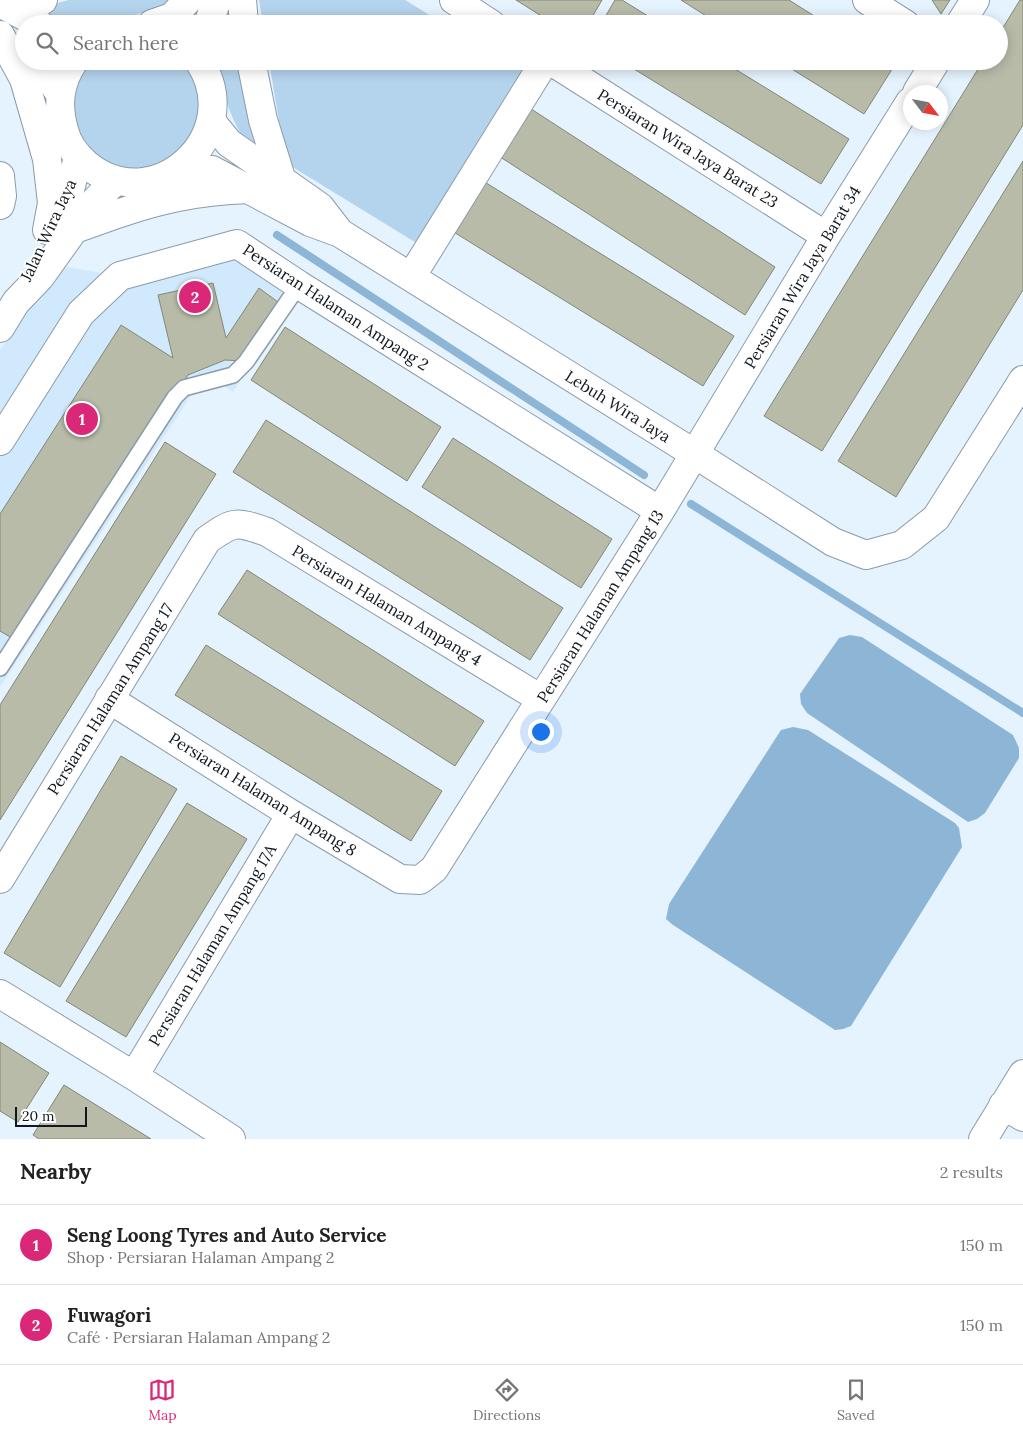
<!DOCTYPE html>
<html lang="en">
<head>
<meta charset="utf-8">
<style>
  body { margin:0; font-family:Lora,serif; background:#f2f2f2; color:#222 }
  .compass { position:absolute; left:903px; top:85px; width:45px; height:45px; border-radius:50%; background:#fff; box-shadow:0 2px 12px #0003; rotate:122deg }
  .scale { position:absolute; left:15px; bottom:12px; width:72px; box-sizing:border-box; padding-left:5px; border:2px solid #11171c; border-top:0; font-size:14px; line-height:18px; white-space:nowrap; color:#11171c; -webkit-text-stroke:4px #fefefe; paint-order:stroke }
  .you { position:absolute; left:540px; top:731px; width:18px; height:18px; margin:-12px; border:4px solid #fff; border-radius:50%; background:#1a73e8; box-shadow:0 0 0 8px #1a73e833 }
  .badge { display:grid; place-items:center; width:32px; height:32px; border-radius:50%; background:#db2777; color:#fff; font-size:16px; font-weight:700 }
  .pin { position:absolute; translate:-50% -50%; border:2px solid #fff; box-shadow:0 1px 5px #0006 }
  .list { margin:0; padding:0; list-style:none }
  h2 { display:flex; justify-content:space-between; align-items:center; height:65px; margin:0; padding:0 20px; font-size:21px }
  h2 small { font-size:16px; font-weight:400; color:#767676 }
  .list li { display:grid; grid-template-columns:32px 1fr auto; gap:15px; align-items:center; box-sizing:border-box; height:80px; padding:0 20px; border-top:1px solid #e0e0e0 }
  .list b { display:block; font-size:19px; white-space:nowrap }
  .list p { margin:0; font-size:16px; white-space:nowrap; color:#767676 }
  .list em { font-size:16px; font-style:normal; color:#767676 }
  .icon { flex:none; width:28px; height:28px; fill:none; stroke:currentColor; stroke-width:2; stroke-linecap:round; stroke-linejoin:round }
  .map { position:relative; flex:none; width:1023px; height:1139px; overflow:hidden }
  .search { position:absolute; background:#fff; box-shadow:0 2px 12px #0003; left:15px; right:15px; top:15px; height:55px; display:flex; align-items:center; gap:12px; box-sizing:border-box; padding:0 18px; border-radius:28px; color:#767676; font-size:19px }
  .sheet { height:225px; background:#fff }
  nav { display:flex; justify-content:space-around; align-items:center; box-sizing:border-box; height:70px; border-top:1px solid #e0e0e0; background:#fff; font-size:14px; color:#767676 }
  nav a { display:grid; justify-items:center; gap:2px }
  nav .on { color:#db2777 }
  .map>svg:first-child { display:block }
  .built { fill:#d1e9fc }
  .green { fill:#b4d3ed }
  .water { fill:#8cb5d6 }
  .lines { fill:none; stroke-linecap:round; stroke-linejoin:round }
  .stream { stroke:#8cb5d6; stroke-width:8 }
  .building { fill:#b7bba8; stroke:#838775 }
  .lane-casing { stroke:#8b9ba9; stroke-width:18 }
  .street-casing { stroke:#8b9ba9; stroke-width:30 }
  .secondary-casing { stroke:#8b9ba9; stroke-width:30 }
  .lane { stroke:#fff; stroke-width:15 }
  .street { stroke:#fff; stroke-width:28 }
  .secondary { stroke:#fff; stroke-width:28 }
  .labels { text-anchor:middle; stroke-width:4; stroke-linejoin:round; paint-order:stroke }
  .street-label { font-size:16px; fill:#11171c; stroke:#fefefe }
</style>
</head>
<body>
<div class="map">
<svg width="1023" height="1139" viewBox="0 0 1023 1139">
  <rect width="100%" height="100%" fill="#e5f3ff"/>
  <path class="built" d="M237 244 299 285 233 392 205 374 0 687V350L61 266 120 276Z"/>
  <path class="green" d="M69 0H170C150 16 88 27 62 23 50 22 41 17 31 10Z
    M259 0H405L444 24H263Z
    M88 61H188C191 69 203 94 203 100 202 107 198 116 196 122 194 128 193 135 190 141 188 146 181 150 177 154 168 161 161 163 150 166 89 181 51 108 88 61Z
    M217 61H245L263 156C256 150 248 144 243 137 228 115 222 86 217 61Z
    M269 61H506L530 76 423 247 286 163Z"/>
  <path class="water" d="M850 635 862 637 1013 735 1019 748V758L985 813 977 819 968 822 807 713 801 704 800 694 839 638Z
    M793 727 808 730 955 823 959 828 962 847 851 1026 843 1029 835 1030 673 925 666 919 669 904 781 730Z"/>
  <g class="lines">
    <path class="stream" d="M277 235 644 475
      M691 504 1023 713"/>
  </g>
  <path class="building" d="M516 0H602L588 24H554Z
    M615 0H622L661 24H601Z
    M681 0H789L827 24H719Z
    M932 0H950L941 14Z
    M1020 0H1023V125L822 451 764 416 983 61H999V34Z
    M621 61H722L849 139 821 184Z
    M779 61H887L894 66 864 114Z
    M525 105 775 267 745 315 494 153Z
    M1023 161V290L896 497 838 461Z
    M483 181 734 336 703 386 452 231Z
    M213 283 226 338 259 288 282 305 244 361 225 360 188 375 12 638 0 631V514L121 325 173 358 158 295Z
    M285 327 441 427 407 481 251 380Z
    M266 420 563 608 530 660 233 472Z
    M453 438 612 539 581 588 422 487Z
    M165 442 216 474 0 820V705Z
    M247 570 484 721 455 766 218 614Z
    M206 645 442 791 411 841 175 695Z
    M121 756 177 789 60 987 4 953Z
    M187 803 247 839 126 1037 66 1001Z
    M0 1042 49 1073 18 1122 0 1111Z
    M64 1085 151 1139H39L33 1135Z"/>
  <g class="lines">
    <defs>
      <path id="lane" d="M0 668 175 397 184 388 233 375 246 362 299 285"/>
      <path id="street" d="M454 0 491 24
        M867 0 905 24
        M960 24 975 0
        M551 61 826 236
        M917 92 936 61
        M211 121 229 143 320 207 340 233
        M180 168 212 170 310 222 340 233 695 454 833 542 866 555 902 545 936 518 1023 380
        M0 176 2 196 0 205
        M411 277 545 61
        M0 441 81 313 120 276 237 244 299 285 660 511
        M109 699 291 814 400 879 420 880 434 869 660 511 826 236 910 102
        M0 879 207 540C234 521 235 521 267 532L541 699
        M0 994 134 1076 231 1139
        M134 1076 291 814
        M1003 1105 1023 1117
        M983 1139 1023 1074"/>
      <path id="secondary" d="M242 0 244 24
        M0 3 39 24
        M7 6 43 0
        M152 24 172 17 188 0
        M208 24 217 0
        M0 35 24 79 47 159 52 203 47 230
        M38 61 60 94
        M74 61C59 83 57 105 64 130 67 143 76 155 86 164 154 221 248 135 199 61
        M251 61 263 120 281 178
        M52 222 71 186 78 157
        M75 229C108 217 143 204 178 197 202 192 226 190 250 189
        M0 328 16 302 40 277 93 203 116 180"/>
    </defs>
    <use href="#lane" class="lane-casing"/>
    <use href="#street" class="street-casing"/>
    <use href="#secondary" class="secondary-casing"/>
    <use href="#lane" class="lane"/>
    <use href="#street" class="street"/>
    <use href="#secondary" class="secondary"/>
  </g>
  <g class="labels">
    <g class="street-label">
      <text transform="translate(688 148) rotate(32)" y="6">Persiaran Wira Jaya Barat 23</text>
      <text transform="translate(48 230) rotate(-65)" y="6">Jalan Wira Jaya</text>
      <text transform="translate(802 277) rotate(-59)" y="6">Persiaran Wira Jaya Barat 34</text>
      <text transform="translate(336 307) rotate(33)" y="6">Persiaran Halaman Ampang 2</text>
      <text transform="translate(618 406) rotate(32)" y="6">Lebuh Wira Jaya</text>
      <text transform="translate(387 605) rotate(31)" y="6">Persiaran Halaman Ampang 4</text>
      <text transform="translate(600 606) rotate(-58)" y="6">Persiaran Halaman Ampang 13</text>
      <text transform="translate(110 699) rotate(-58)" y="6">Persiaran Halaman Ampang 17</text>
      <text transform="translate(263 794) rotate(32)" y="6">Persiaran Halaman Ampang 8</text>
      <text transform="translate(212 945) rotate(-59)" y="6">Persiaran Halaman Ampang 17A</text>
    </g>
  </g>
</svg>
<svg class="compass" viewBox="-18 -18 36 36"><path d="M0-13l5 13h-10z" fill="#e53935"/><path d="M0 13l5-13h-10z" fill="#767676"/></svg>
<div class="scale">20 m</div>
<div class="you"></div>
<div class="pin badge" style="left:82px;top:419px">1</div>
<div class="pin badge" style="left:195px;top:297px">2</div>
<div class="search"><svg class="icon" aria-label="search" viewBox="0 0 24 24"><circle cx="10" cy="10" r="6"/><path d="M15 15l6 6"/></svg>Search here</div>
</div>
<section class="sheet">
<h2>Nearby<small>2 results</small></h2>
<ul class="list">
<li><span class="badge">1</span><div><b>Seng Loong Tyres and Auto Service</b><p>Shop · Persiaran Halaman Ampang 2</p></div><em>150 m</em></li>
<li><span class="badge">2</span><div><b>Fuwagori</b><p>Café · Persiaran Halaman Ampang 2</p></div><em>150 m</em></li>
</ul>
</section>
<nav>
<a class="on"><svg class="icon" aria-label="map" viewBox="0 0 24 24"><path d="M3 6l6-2 6 2 6-2v14l-6 2-6-2-6 2zM9 4v14M15 6v14"/></svg>Map</a>
<a><svg class="icon" aria-label="directions" viewBox="0 0 24 24"><path d="M12 3l9 9-9 9-9-9zM9 14v-3h6M13 9l2 2-2 2"/></svg>Directions</a>
<a><svg class="icon" aria-label="saved" viewBox="0 0 24 24"><path d="M7 4h10v16l-5-4-5 4z"/></svg>Saved</a>
</nav>
</body>
</html>
